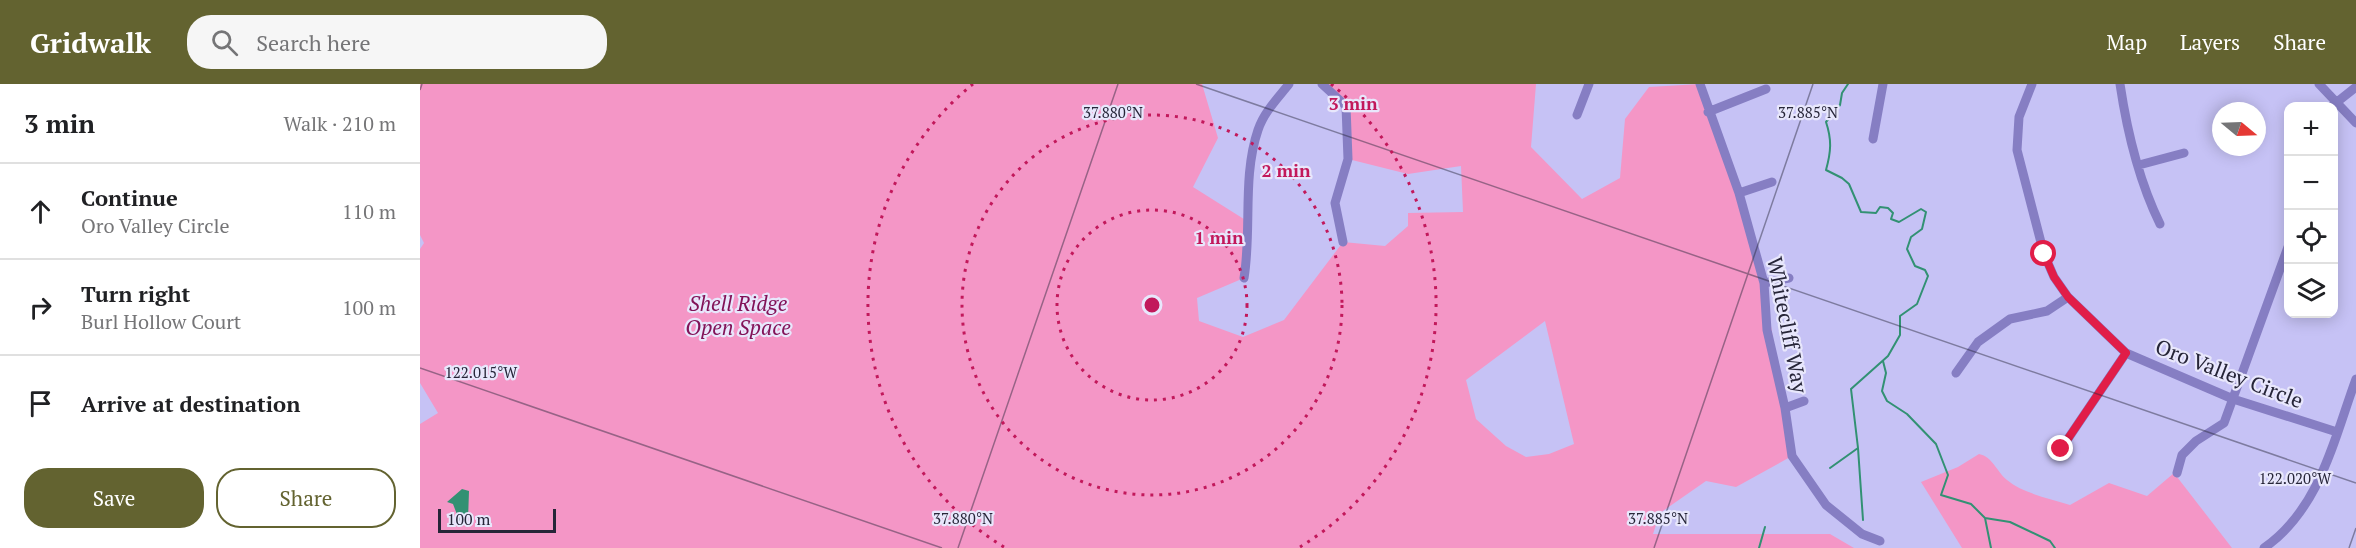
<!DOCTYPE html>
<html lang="en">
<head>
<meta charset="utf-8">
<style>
  body { margin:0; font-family:"PT Serif",serif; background:#f6f6f6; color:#202124 }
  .controls { position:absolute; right:18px; top:18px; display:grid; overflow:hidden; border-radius:12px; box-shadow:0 3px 15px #0003 }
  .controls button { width:54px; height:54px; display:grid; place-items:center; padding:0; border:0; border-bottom:2px solid #e0e0e0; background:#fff; color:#202124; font:30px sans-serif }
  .compass { position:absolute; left:1792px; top:18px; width:54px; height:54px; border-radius:50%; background:#fff; box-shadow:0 3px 15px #0003; rotate:109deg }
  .scale { position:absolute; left:18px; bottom:15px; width:118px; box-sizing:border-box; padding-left:6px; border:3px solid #262538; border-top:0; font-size:16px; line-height:21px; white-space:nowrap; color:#262538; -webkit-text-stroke:4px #e8e7fc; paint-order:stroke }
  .stop { position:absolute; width:18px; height:18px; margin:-14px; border:4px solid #e11d48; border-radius:50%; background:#fff }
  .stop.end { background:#e11d48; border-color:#fff; box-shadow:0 2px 6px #0008 }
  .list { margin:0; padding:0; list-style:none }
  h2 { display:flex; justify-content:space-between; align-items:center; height:78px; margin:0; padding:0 24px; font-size:26px }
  h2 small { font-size:20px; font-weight:400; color:#757577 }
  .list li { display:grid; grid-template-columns:39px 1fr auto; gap:18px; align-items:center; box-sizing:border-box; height:96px; padding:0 24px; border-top:2px solid #e0e0e0 }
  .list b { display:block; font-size:22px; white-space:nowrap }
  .list p { margin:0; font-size:20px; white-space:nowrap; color:#757577 }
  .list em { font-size:20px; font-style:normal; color:#757577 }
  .actions { display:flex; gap:12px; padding:18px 24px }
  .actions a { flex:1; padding:14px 0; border:2px solid #636330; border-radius:24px; text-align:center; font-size:21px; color:#636330 }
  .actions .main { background:#636330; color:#fff }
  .icon { flex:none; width:33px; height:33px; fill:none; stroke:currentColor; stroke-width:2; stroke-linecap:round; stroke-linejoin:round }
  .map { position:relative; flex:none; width:1936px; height:464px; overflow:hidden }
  header { display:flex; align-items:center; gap:36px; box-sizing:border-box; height:84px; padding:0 30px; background:#636330; color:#fff }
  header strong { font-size:28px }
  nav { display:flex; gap:33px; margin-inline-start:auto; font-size:21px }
  .search { width:420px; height:54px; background:#f6f6f6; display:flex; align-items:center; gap:15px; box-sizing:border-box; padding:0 21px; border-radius:24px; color:#757577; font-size:22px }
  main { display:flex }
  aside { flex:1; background:#fff }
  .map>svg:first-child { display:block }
  .green { fill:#f496c6; fill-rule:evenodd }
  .water { fill:#329173 }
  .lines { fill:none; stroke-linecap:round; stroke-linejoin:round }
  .stream { stroke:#329173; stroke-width:2 }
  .minor { stroke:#867ec3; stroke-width:9 }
  .route { stroke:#e11d48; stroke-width:8 }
  .ticks { fill:none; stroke:#262538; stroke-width:1.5; stroke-opacity:0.45 }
  .ring { fill:none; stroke:#c2185b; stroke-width:3; stroke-dasharray:3 6 }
  .labels { text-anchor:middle; stroke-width:4.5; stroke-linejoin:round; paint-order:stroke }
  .park-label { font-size:21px; font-style:italic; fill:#821258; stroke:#e8e7fc }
  .street-label { font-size:21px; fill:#262538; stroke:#e8e7fc }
  .ticks-label { font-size:15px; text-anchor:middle; fill:#262538; stroke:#e8e7fc; stroke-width:4.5; stroke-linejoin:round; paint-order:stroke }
  .centre { fill:#c2185b; stroke:#e8e7fc; stroke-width:3 }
  .ring-label { font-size:18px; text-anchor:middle; font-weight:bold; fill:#c2185b; stroke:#e8e7fc; stroke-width:4.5; stroke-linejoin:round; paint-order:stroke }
</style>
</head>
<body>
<header>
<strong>Gridwalk</strong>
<div class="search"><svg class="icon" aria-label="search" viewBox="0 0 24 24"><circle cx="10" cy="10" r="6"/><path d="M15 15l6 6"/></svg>Search here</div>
<nav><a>Map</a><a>Layers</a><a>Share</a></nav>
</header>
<main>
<aside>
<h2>3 min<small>Walk · 210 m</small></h2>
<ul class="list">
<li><svg class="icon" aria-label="ahead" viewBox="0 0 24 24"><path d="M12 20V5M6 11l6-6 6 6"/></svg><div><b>Continue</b><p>Oro Valley Circle</p></div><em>110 m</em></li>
<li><svg class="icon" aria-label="right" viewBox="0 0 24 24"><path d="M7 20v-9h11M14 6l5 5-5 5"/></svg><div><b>Turn right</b><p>Burl Hollow Court</p></div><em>100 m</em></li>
<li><svg class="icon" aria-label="arrive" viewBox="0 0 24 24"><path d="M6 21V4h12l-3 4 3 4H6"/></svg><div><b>Arrive at destination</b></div></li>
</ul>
<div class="actions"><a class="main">Save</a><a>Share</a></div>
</aside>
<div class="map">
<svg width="1936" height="464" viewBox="0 0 1936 464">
  <rect width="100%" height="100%" fill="#c6c2f5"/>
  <path class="green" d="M0 0H782L798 54 773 103 827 137 824 194 777 214 779 237 823 253 864 236 923 158 965 162 988 142V129L1043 128 1041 82 988 90 928 75 926 23 902 0H1116L1111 63 1162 115 1200 94 1205 35 1229 3 1280 0 1344 199 1372 372 1316 403 1286 397 1240 429 1233 450H1410L1434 464H0V340L18 329 0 299V165L4 159 0 151ZM1125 237 1154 360 1129 370 1106 373 1086 362 1056 335 1046 296Z
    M1559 370C1573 373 1576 387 1587 396 1604 410 1629 414 1650 421L1689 399 1727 412 1754 389 1812 464H1542L1501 398 1538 383Z"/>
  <path class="water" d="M42 405 49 407 48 436 41 441 33 420 27 418Z"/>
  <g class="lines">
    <path class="stream" d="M1428 0 1422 9 1420 21 1406 38C1412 56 1411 68 1406 86L1422 94 1429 100 1441 128 1456 129 1460 123 1468 124 1473 129 1471 135 1479 138 1501 125 1506 128 1502 145 1491 153 1487 165 1495 182 1505 186 1508 192 1497 220 1480 232V251L1468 272 1431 305 1438 364 1443 436
      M1463 277 1466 289 1462 307 1467 317 1487 330 1516 360 1528 391 1521 411 1551 420 1565 434 1590 438 1630 457 1635 464
      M1410 384 1438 364
      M1565 434 1571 464
      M1339 464 1345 443"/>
    <path class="minor" d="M902 0 926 22 928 75 915 119 923 158
      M1280 0 1319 109 1344 199 1347 246 1365 324 1372 372 1406 421 1442 450 1460 457
      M1612 0 1599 33 1597 66 1624 170 1634 193 1648 213 1706 269 1813 315 1917 348
      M1700 0C1707 47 1719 97 1740 140
      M1899 0 1936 39
      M1912 22 1936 3
      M1288 28 1346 5
      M1157 31 1169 0
      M1453 55 1463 0
      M1719 81 1764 69
      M1319 109 1352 98
      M824 194C832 146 822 93 838 46 844 28 858 14 869 0
      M1344 199 1369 194
      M1536 289 1558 258 1590 235 1627 227 1648 213
      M1365 324 1384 317
      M1641 365 1706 269
      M1757 389 1762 371 1776 357 1804 339 1868 163
      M1844 464C1900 425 1914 355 1936 295"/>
  </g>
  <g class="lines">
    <path class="route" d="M1624 170 1634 193 1648 213 1706 269 1641 365"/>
  </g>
  <path class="ticks" d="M776 0 1936 399M0 6 2 0M0 284 522 464M538 464 698 0M1234 464 1393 0M1929 464 1936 444"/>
  <g class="ring">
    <circle cx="732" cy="221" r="95"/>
    <circle cx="732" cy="221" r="190"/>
    <path d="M584 463A284 284 0 0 1 553 0M911 0A284 284 0 0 1 880 463"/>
  </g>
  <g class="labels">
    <g class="park-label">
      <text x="318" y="227">Shell Ridge<tspan x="318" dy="24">Open Space</tspan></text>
    </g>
    <g class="street-label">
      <text transform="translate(1367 241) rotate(79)" y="7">Whitecliff Way</text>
      <text transform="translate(1809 290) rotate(21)" y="7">Oro Valley Circle</text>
    </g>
  </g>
  <g class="ticks-label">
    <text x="693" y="34">37.880°N</text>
    <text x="1388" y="34">37.885°N</text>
    <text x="61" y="294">122.015°W</text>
    <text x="1875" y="400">122.020°W</text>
    <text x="543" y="440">37.880°N</text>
    <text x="1238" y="440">37.885°N</text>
  </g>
  <circle cx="732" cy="221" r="9" class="centre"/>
  <g class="ring-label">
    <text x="933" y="26">3 min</text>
    <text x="866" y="93">2 min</text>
    <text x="799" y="160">1 min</text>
  </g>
</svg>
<div class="controls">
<button>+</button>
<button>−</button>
<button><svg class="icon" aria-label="locate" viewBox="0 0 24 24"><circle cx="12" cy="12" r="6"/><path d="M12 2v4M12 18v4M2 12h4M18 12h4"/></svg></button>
<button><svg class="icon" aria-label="layers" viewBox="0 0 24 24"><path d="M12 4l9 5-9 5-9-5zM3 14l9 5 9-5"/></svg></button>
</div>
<svg class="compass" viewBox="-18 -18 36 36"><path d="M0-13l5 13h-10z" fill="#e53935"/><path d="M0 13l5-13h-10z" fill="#757577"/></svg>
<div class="scale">100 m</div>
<div class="stop" style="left:1624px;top:170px"></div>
<div class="stop end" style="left:1641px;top:365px"></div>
</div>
</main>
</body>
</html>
